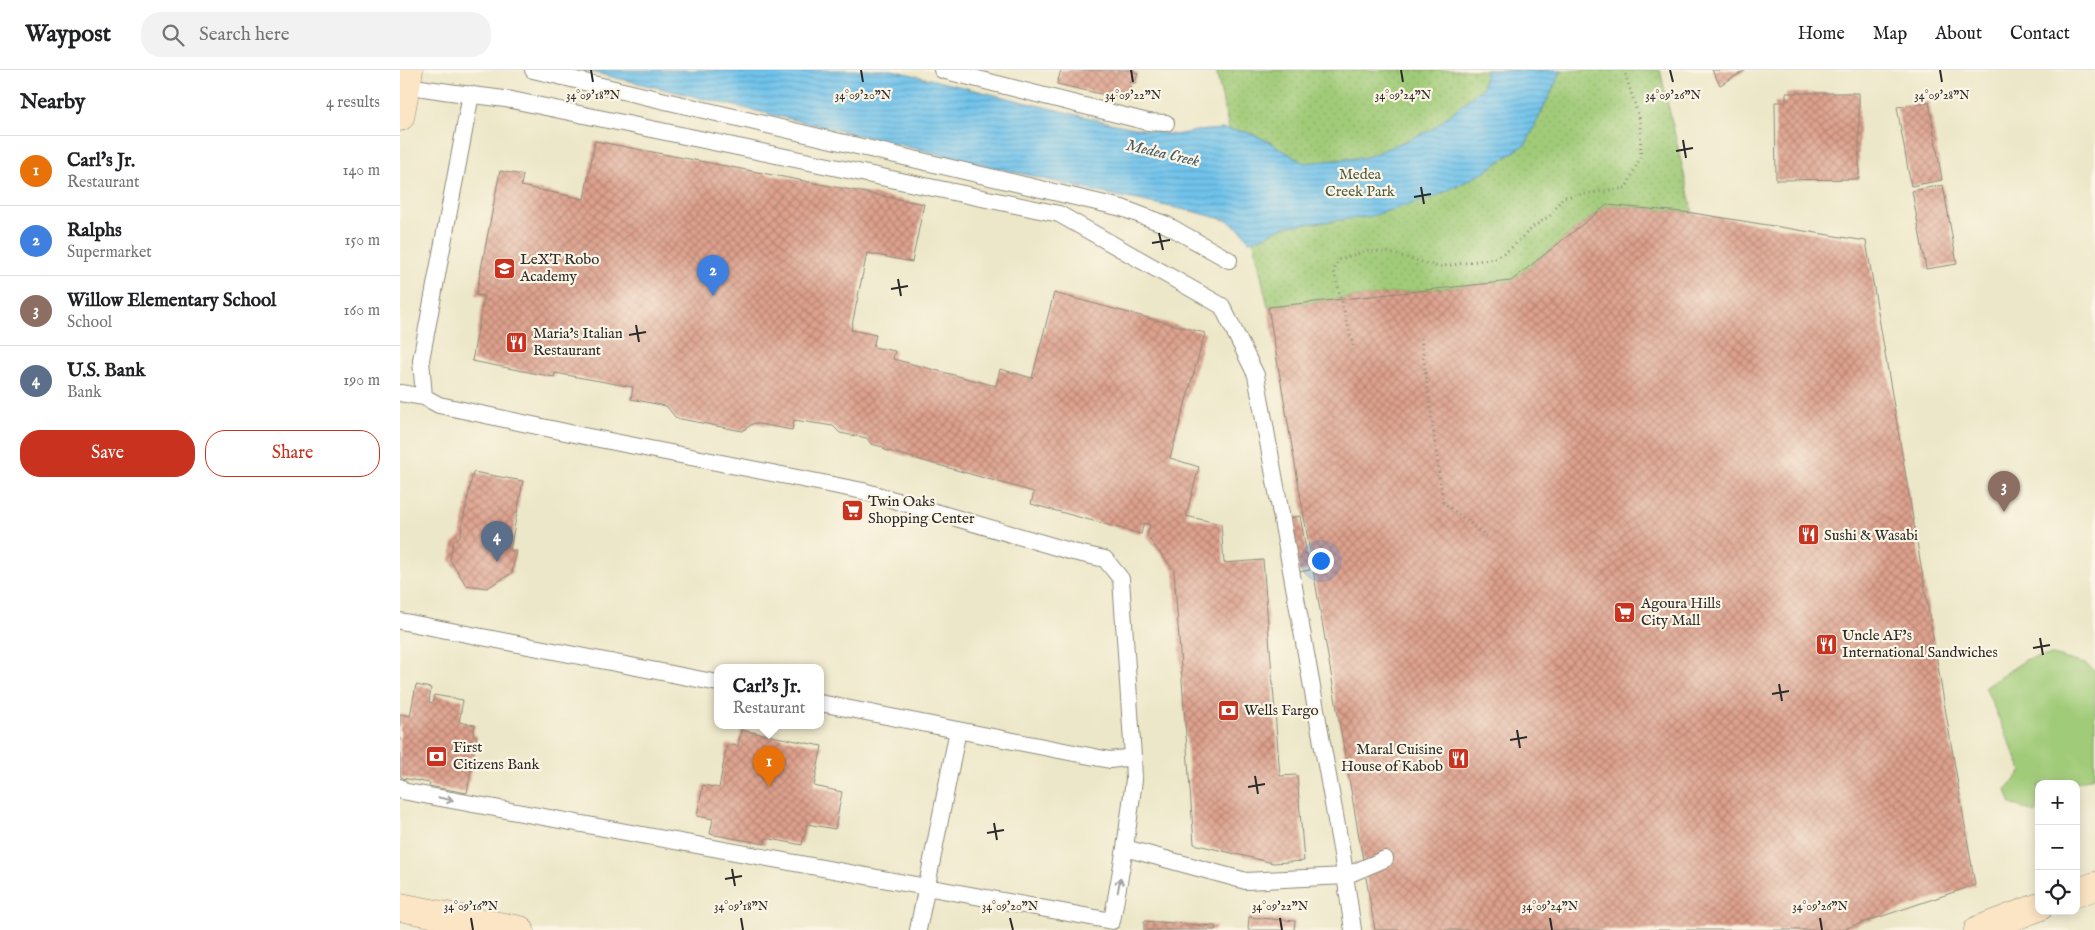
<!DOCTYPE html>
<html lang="en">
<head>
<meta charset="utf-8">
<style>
  body { margin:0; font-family:"IM FELL English",serif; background:#f2f2f2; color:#202124 }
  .controls { position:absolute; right:15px; bottom:15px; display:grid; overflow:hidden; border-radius:10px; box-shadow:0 2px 12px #0003 }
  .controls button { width:45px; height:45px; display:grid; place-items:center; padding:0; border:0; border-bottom:1px solid #e0e0e0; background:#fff; color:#202124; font:25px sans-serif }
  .you { position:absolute; left:920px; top:490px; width:18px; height:18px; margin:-12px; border:4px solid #fff; border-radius:50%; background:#1a73e8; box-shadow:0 0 0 8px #1a73e833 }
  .badge { display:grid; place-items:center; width:32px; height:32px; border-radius:50%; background:#c8321e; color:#fff; font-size:16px; font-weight:700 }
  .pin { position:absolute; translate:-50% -41px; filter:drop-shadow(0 1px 2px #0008) }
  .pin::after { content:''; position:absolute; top:26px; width:18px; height:15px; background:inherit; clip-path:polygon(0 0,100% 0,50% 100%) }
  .popup { position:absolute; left:314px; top:594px; width:110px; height:65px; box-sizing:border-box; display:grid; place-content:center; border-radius:10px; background:#fff; filter:drop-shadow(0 1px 4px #0005); font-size:16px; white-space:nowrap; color:#757577 }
  .popup b { font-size:19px; color:#202124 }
  .popup::after { content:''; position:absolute; left:50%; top:100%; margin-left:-10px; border:10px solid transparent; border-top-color:#fff }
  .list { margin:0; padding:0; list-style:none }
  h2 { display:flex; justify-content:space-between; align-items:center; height:65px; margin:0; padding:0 20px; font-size:21px }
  h2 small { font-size:16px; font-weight:400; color:#757577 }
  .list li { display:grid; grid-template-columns:32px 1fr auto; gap:15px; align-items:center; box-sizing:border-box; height:70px; padding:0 20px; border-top:1px solid #e0e0e0 }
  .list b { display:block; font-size:19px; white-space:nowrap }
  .list p { margin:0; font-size:16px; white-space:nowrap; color:#757577 }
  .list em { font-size:16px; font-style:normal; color:#757577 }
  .actions { display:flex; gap:10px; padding:15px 20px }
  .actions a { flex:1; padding:11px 0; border:1px solid #c8321e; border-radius:20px; text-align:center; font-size:18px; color:#c8321e }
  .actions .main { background:#c8321e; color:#fff }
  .icon { flex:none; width:28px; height:28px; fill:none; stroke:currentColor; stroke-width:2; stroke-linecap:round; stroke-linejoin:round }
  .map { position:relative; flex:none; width:1695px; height:860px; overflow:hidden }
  header { display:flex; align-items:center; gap:30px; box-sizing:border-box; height:70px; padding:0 25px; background:#fff; border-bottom:1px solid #e0e0e0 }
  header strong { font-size:24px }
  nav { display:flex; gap:28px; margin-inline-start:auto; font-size:18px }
  .search { width:350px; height:45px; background:#f2f2f2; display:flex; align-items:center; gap:12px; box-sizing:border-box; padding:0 18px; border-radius:20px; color:#757577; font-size:19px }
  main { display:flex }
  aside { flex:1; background:#fff }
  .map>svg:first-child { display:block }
  .grass { fill:url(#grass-dots); stroke:#667b52 }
  .garden { fill:#a0cb78; stroke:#667b52 }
  .water { fill:url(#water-rules); stroke:#4e778c }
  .building { fill:url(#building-cross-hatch) }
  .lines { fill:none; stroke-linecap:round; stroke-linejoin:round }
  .service-casing { stroke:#8c897a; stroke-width:18 }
  .secondary-casing { stroke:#8c897a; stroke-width:29 }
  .path { stroke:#8c897a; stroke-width:3; stroke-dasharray:1 4; stroke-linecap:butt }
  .service { stroke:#fff; stroke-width:16 }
  .secondary { stroke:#fce5c4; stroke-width:28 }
  .oneway { stroke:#a0a0a0 }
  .ticks { fill:none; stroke:#2b2b2b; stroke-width:2 }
  .labels { text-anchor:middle; stroke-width:4.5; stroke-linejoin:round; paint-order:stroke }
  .park-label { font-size:15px; fill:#4e5b42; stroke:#fcf5e5 }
  .poi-label { font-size:15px; fill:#2b2b2b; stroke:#fcf5e5; text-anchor:start }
  .water-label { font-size:16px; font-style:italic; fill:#405965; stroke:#fcf5e5 }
  .ticks-label { font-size:12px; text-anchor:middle; fill:#2b2b2b; stroke:#fcf5e5; stroke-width:4.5; stroke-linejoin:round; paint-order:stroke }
</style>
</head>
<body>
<header>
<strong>Waypost</strong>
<div class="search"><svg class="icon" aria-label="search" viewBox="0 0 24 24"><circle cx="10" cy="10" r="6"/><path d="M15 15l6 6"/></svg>Search here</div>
<nav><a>Home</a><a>Map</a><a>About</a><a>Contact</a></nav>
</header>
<main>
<aside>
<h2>Nearby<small>4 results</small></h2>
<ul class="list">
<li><span class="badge" style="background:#e8710a">1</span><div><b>Carl's Jr.</b><p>Restaurant</p></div><em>140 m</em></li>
<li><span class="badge" style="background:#3f7fe0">2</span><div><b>Ralphs</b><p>Supermarket</p></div><em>150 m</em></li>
<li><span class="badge" style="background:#8d6e63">3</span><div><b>Willow Elementary School</b><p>School</p></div><em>160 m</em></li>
<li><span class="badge" style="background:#5c6f8a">4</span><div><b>U.S. Bank</b><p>Bank</p></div><em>190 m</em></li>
</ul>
<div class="actions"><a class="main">Save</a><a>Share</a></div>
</aside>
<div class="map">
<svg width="1695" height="860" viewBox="0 0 1695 860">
  <defs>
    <pattern id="grass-dots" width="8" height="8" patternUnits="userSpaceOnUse" patternTransform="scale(1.25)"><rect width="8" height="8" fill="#a0cb78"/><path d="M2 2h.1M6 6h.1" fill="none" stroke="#8aae68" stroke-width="1.8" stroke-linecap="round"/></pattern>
    <pattern id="water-rules" width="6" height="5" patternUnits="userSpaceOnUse" patternTransform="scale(1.25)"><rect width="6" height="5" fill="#70c3ec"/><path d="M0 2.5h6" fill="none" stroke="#5c9fbf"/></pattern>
    <pattern id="building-cross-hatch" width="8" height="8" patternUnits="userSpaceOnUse" patternTransform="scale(1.25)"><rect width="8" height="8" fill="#dea18d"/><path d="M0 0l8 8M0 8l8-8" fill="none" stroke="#b48373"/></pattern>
  </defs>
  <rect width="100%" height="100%" fill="#fcf5e5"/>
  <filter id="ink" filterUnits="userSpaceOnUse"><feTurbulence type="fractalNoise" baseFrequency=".02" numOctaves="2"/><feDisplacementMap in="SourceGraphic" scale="10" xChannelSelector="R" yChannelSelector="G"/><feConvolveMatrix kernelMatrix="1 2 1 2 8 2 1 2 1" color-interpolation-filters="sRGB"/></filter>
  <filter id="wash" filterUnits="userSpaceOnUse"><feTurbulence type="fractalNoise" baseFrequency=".0096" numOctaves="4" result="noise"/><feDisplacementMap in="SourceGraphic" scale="20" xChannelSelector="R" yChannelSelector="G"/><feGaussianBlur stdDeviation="1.12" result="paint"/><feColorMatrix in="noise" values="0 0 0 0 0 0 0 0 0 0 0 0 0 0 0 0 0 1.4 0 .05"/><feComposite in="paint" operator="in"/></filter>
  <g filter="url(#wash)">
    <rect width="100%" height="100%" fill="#ede7c9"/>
    <path class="grass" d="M816 0H1260L1293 143 1207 135 1111 211 868 237Z"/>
    <path class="garden" d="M1652 585 1685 594 1695 601V706L1674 714H1639V736L1636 743 1611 734 1606 720 1622 701 1585 617 1627 589Z"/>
    <path class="water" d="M183 0H492L719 55 775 65 796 61 823 59 847 62 868 71 904 93 967 87 1031 60 1082 18 1086 0H1162L1126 74 1083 103 1035 127 968 147 888 156C871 161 866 168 849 171L843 162 829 151 796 142 703 123Z"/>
    <g id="blocks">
      <path class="building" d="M661 0H734V2L738 3 735 13 731 12 727 30 657 14Z
        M1312 0H1346L1320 15Z
        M1386 23H1459V109L1376 110 1375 32H1386Z
        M1529 32 1542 110 1511 116 1497 37Z
        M195 71 524 134 512 192 467 183 451 260 476 265 473 277 495 281 493 289 596 316 600 299 632 308 654 223 805 263 770 388 799 397 786 446 821 454 824 493 863 490 880 706 897 705 904 791 873 793 794 774 774 501 747 466 750 455 744 453 741 464 631 434 634 422 485 380 483 377 471 374 467 368 440 363 433 356 394 350 392 360 354 353 342 361 276 348 266 336 231 329 233 317 155 303 154 307 72 291 84 226 76 225 100 101 123 105 121 116 184 129Z
        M1543 115 1557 194 1526 199 1512 121Z
        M1207 135 1293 143 1466 171 1575 815 1441 860H975L868 237 1111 211Z
        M73 402 123 411 110 480 116 481 112 503 87 518 66 515 50 490 53 472 60 466Z
        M900 446 910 500 898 502 889 448Z
        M16 615 31 618 29 632 33 633 34 625 63 630 59 652 75 655 73 665 77 666 67 723 29 716 30 713 2 708 0 705V644L10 646Z
        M341 660 422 676 414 716 442 722 435 759 407 754 402 775 366 768 365 774 310 764 313 749 297 746 303 715 319 718 327 674 338 676Z
        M849 847 895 851 894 860H848Z
        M744 851 816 856 815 860H744Z"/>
    </g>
  </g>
  <g filter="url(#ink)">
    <use href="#blocks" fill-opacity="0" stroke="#8c897a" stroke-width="1"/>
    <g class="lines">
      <defs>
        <path id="service" d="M133 0 722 138 767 155 829 190
          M542 0 748 52 766 53
          M6 15C41 22 76 25 112 30L659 144 822 236 856 305 942 784 953 860
          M0 323 24 327 39 335 184 366 463 421 673 482 705 489 721 509 733 687 734 710 725 778 846 811 945 806 985 789
          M24 327 21 290 71 24
          M0 551 318 613
          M420 633 710 690 733 687
          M0 717 2 721 712 851 725 778
          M518 860 558 660"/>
        <path id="secondary" d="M0 47 9 0
          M1676 823 1695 816
          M0 837 120 860
          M1578 860 1639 837"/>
      </defs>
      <use href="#service" class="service-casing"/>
      <use href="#secondary" class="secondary-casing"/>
      <path class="path" d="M1021 268 1043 432 1089 468
        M953 276 934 201 938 190 965 181H974L991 183 1039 197 1096 188 1110 179 1133 157 1151 145 1163 127 1226 118 1241 86 1240 51 1224 0"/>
      <use href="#service" class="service"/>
      <use href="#secondary" class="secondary"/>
    </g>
    <defs><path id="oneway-shaft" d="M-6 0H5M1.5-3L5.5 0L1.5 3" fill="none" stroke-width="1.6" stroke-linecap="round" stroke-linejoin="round" transform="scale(1.25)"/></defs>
    <g class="oneway">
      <use href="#oneway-shaft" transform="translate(46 729) rotate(11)"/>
      <use href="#oneway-shaft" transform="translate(719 815) rotate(-80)"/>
    </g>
  </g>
  <path class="ticks" d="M191 0 193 12M461 0 463 12M731 0 733 12M1001 0 1003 12M1270 0 1273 12M1540 0 1542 12M1283 70 1286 88M1276 81 1293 78M1021 117 1024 134M1014 127 1031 124M759 163 763 180M752 173 770 170M498 209 501 226M491 219 508 216M236 255 239 272M229 265 246 262M1640 568 1643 585M1633 578 1650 575M1379 614 1382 631M1372 624 1389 621M1117 660 1120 678M1110 670 1127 667M855 706 858 724M848 717 865 714M594 753 597 770M587 763 604 760M332 799 335 816M325 809 342 806M71 848 73 860M341 848 343 860M610 848 613 860M880 848 882 860M1150 848 1152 860M1420 848 1422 860"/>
  <defs>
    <symbol id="school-square" viewBox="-11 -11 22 22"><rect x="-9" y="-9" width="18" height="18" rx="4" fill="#c8321e" stroke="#fcf5e5"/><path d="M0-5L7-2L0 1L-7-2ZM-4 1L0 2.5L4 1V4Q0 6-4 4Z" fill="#fff"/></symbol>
    <symbol id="restaurant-square" viewBox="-11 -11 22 22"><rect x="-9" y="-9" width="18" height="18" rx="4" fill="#c8321e" stroke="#fcf5e5"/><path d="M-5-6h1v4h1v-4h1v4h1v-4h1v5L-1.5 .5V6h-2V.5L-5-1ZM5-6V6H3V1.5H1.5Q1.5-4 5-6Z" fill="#fff"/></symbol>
    <symbol id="supermarket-square" viewBox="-11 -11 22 22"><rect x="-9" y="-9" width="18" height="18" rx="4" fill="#c8321e" stroke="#fcf5e5"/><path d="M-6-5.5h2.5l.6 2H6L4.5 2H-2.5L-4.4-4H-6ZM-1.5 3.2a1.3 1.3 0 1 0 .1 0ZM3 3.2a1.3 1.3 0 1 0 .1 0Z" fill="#fff"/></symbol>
    <symbol id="bank-square" viewBox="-11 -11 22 22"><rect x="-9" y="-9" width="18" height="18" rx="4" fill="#c8321e" stroke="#fcf5e5"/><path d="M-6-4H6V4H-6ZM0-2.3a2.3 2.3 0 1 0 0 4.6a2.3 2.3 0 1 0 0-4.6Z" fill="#fff"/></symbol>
  </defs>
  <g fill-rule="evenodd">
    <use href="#school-square" x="92" y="186" width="25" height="25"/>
    <use href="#restaurant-square" x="104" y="260" width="25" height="25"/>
    <use href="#supermarket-square" x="440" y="428" width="25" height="25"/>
    <use href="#restaurant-square" x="1396" y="452" width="25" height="25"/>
    <use href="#supermarket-square" x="1212" y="530" width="25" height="25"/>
    <use href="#restaurant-square" x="1414" y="562" width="25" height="25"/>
    <use href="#bank-square" x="816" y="628" width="25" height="25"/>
    <use href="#bank-square" x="24" y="674" width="25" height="25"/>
    <use href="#restaurant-square" x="1046" y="676" width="25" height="25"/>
  </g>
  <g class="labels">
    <g class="park-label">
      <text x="960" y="109">Medea<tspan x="960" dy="17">Creek Park</tspan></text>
    </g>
    <g class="poi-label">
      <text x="120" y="194">LeXT Robo<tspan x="120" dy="17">Academy</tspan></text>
      <text x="133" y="268">Maria's Italian<tspan x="133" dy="17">Restaurant</tspan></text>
      <text x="468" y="436">Twin Oaks<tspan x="468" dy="17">Shopping Center</tspan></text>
      <text x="1424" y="470">Sushi &amp; Wasabi</text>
      <text x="1241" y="538">Agoura Hills<tspan x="1241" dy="17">City Mall</tspan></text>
      <text x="1442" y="570">Uncle AF's<tspan x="1442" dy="17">International Sandwiches</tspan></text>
      <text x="844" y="645">Wells Fargo</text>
      <text x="53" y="682">First<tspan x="53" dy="17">Citizens Bank</tspan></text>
      <text x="1043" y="684" text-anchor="end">Maral Cuisine<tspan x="1043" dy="17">House of Kabob</tspan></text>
    </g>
    <g class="water-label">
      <text transform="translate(763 82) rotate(13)" y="6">Medea Creek</text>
    </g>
  </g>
  <g class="ticks-label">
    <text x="193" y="29">34°09'18"N</text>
    <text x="463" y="29">34°09'20"N</text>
    <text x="733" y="29">34°09'22"N</text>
    <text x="1003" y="29">34°09'24"N</text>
    <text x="1273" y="29">34°09'26"N</text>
    <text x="1542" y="29">34°09'28"N</text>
    <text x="71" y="840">34°09'16"N</text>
    <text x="341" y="840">34°09'18"N</text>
    <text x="610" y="840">34°09'20"N</text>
    <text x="880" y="840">34°09'22"N</text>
    <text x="1150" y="840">34°09'24"N</text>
    <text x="1420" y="840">34°09'26"N</text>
  </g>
</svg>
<div class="controls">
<button>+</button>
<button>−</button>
<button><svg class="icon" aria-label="locate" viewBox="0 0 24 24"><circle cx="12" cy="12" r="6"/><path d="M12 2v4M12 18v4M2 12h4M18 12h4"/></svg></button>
</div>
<div class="you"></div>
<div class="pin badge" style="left:369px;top:717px;background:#e8710a">1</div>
<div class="popup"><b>Carl's Jr.</b>Restaurant</div>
<div class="pin badge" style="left:313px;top:226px;background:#3f7fe0">2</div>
<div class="pin badge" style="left:1604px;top:442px;background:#8d6e63">3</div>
<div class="pin badge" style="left:97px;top:492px;background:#5c6f8a">4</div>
</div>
</main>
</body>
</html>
